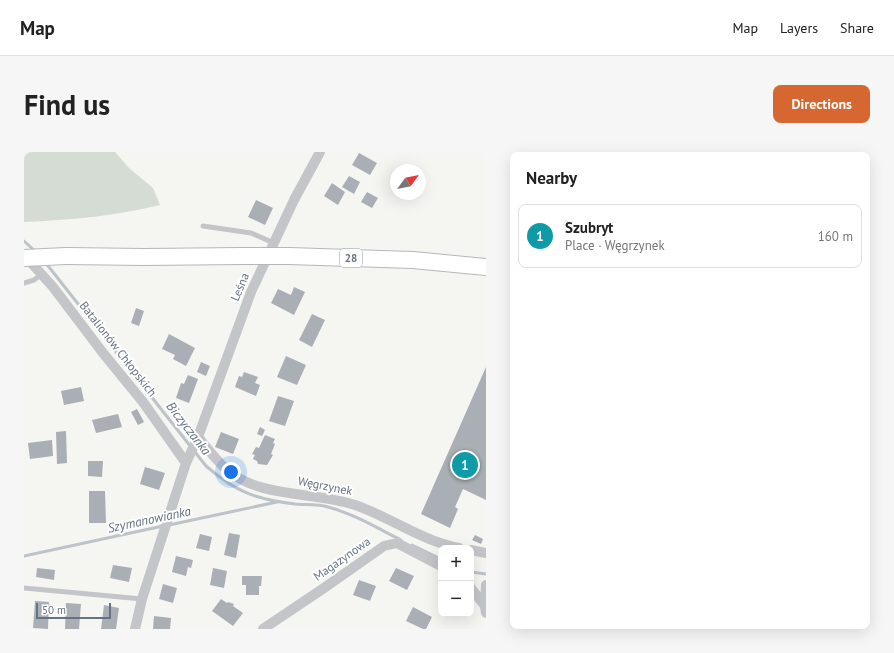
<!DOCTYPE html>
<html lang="en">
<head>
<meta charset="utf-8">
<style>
  body { margin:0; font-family:"PT Sans",sans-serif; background:#f6f6f6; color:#222 }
  .controls { position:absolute; right:12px; bottom:12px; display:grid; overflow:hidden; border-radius:8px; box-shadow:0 4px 16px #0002 }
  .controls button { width:36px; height:36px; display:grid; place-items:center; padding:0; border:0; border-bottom:1px solid #e0e0e0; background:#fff; color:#222; font:20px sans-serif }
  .compass { position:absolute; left:366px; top:12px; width:36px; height:36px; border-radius:50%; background:#fff; box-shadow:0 4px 16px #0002; rotate:57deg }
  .scale { position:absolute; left:12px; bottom:10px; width:75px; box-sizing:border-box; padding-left:4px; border:2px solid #667281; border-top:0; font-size:11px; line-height:14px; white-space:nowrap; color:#667281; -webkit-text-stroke:3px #fff; paint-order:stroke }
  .you { position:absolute; left:207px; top:320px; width:14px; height:14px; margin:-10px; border:3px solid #fff; border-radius:50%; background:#1a73e8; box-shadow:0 0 0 6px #1a73e833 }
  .badge { display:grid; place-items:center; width:26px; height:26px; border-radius:50%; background:#d66730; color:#fff; font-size:13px; font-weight:700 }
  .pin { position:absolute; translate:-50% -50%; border:2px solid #fff; box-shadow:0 1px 4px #0006 }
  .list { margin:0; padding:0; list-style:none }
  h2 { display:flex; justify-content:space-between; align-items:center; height:52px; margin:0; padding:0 16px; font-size:17px }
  h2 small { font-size:13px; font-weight:400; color:#767676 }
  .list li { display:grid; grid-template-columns:26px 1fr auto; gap:12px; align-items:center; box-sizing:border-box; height:64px; margin:0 8px 8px; padding:0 8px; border:1px solid #e0e0e0; border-radius:8px }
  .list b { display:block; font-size:15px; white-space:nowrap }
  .list p { margin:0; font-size:13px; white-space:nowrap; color:#767676 }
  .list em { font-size:13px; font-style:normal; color:#767676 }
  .map { position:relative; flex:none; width:462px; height:477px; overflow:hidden; border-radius:8px }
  header { display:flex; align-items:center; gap:24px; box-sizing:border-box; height:56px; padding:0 20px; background:#fff; border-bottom:1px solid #e0e0e0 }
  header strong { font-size:19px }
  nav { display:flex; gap:22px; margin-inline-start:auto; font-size:14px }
  .intro { display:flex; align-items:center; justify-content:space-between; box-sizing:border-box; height:96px; padding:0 24px }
  h1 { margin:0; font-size:28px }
  .button { padding:10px 18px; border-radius:8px; background:#d66730; color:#fff; font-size:14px; font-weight:700 }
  main { display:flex; gap:24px; padding:0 24px }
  aside { flex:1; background:#fff; border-radius:8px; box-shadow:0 4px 16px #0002 }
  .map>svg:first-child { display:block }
  .green { fill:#d5dcd3 }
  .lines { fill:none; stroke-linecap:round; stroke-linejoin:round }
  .stream { stroke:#bcc4c9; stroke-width:3 }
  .building { fill:#a9afb5 }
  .primary-casing { stroke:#b4b7bb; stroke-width:18 }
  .lane { stroke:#c3c5c9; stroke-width:5 }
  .street { stroke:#c3c5c9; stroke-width:10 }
  .primary { stroke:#fff; stroke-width:16 }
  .primary-bridge-casing { stroke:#b4b7bb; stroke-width:18; stroke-linecap:butt }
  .primary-bridge { stroke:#fff; stroke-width:16 }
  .labels { text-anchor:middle; stroke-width:4; stroke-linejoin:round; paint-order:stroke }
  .shield { fill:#fff; stroke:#949ca7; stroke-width:1 }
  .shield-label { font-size:11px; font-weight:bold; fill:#667281 }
  .street-label { font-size:12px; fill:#667281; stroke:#fff }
  .water-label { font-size:13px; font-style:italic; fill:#62737e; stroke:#fff }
</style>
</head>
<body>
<header>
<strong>Map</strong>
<nav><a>Map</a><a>Layers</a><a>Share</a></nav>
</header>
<div class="intro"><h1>Find us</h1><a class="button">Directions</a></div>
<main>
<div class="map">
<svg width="462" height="477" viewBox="0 0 462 477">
  <rect width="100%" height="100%" fill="#f5f5f2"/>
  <path class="green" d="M0 0H91L105 16 129 36 136 53C91 64 46 68 0 70Z"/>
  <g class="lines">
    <path class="stream" d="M0 89 12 100
      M21 110 182 314C212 340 231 347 271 352 281 353 294 352 304 355 330 362 353 376 377 388
      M145 373 253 350
      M388 393 417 407
      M0 404 139 374
      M447 420 462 422"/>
  </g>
  <path class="building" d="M335 1 353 11 346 23 328 13Z
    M325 24 336 30 330 42 318 35Z
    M308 31 321 40 314 53 300 44Z
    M343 40 354 46 348 56 337 50Z
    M232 48 249 56 241 73 224 65Z
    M270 135 281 140 270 163 247 151 254 137 267 143Z
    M112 156 120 159 115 174 107 171Z
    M288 162 301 168 288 195 275 188Z
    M145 182 171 196 162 214 149 207 151 203 138 197Z
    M262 204 282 213 273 233 253 225Z
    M177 210 186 214 182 224 173 220Z
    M462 215V348L439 337 431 355 434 357 426 376 397 362Z
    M220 220 234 225 231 231 236 233 232 244 211 235 215 224 218 225Z
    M164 223 174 227 165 251 152 246 157 231 160 232Z
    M57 235 60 249 40 253 37 239Z
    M254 244 270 249 261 274 245 269Z
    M113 257 120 270 114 273 107 260Z
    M94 262 98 275 72 281 68 268Z
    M236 275 241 278 238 284 233 282Z
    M42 279 43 311 33 312 32 280Z
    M197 280 215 287 209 302 191 295Z
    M241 283 251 287 249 291 251 292 247 302 249 303 243 313 234 312 233 309 229 307 231 303 228 302 232 295 235 296Z
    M28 288 29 304 6 307 4 291Z
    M64 309H79L78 325 64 324Z
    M121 315 141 321 135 338 116 332Z
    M65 339H81L82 371H65Z
    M205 381 216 383 212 406 200 403Z
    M176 382 188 385 185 399 172 396Z
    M451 383 459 387 457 392 448 388Z
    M152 404 169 408 167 416 164 415 162 424 148 420Z
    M89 413 108 416 105 430 86 426Z
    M13 416 31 418 30 428 12 425Z
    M189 416 203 419 200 436 186 433Z
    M372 416 390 424 383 438 365 429Z
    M218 424H238L237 434H235V443H222V433H218Z
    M335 428 352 434 346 449 329 443Z
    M139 432 153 436 149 451 135 447Z
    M197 447 203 451 204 450 210 452 209 454 219 461 209 474 188 459Z
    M11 449 25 450 24 477 9 476Z
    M42 451 57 452 55 477H41Z
    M80 453 95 456 92 477H77Z
    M389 455 408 465 402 477H399L382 469Z
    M130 464 147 466 146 477H129Z"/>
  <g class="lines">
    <defs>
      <path id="primary" d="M42 104 120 105 218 104
        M265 104 389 108 462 115"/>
    </defs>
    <use href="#primary" class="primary-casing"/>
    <path class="lane" d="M179 74 227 81 250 91
      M0 131 10 128 18 122
      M0 436 118 447"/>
    <path class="street" d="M1 104 29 135 79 201 119 250 162 311
      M174 285C183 296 192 308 202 317 236 347 290 339 331 353 366 365 398 389 435 396
      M447 398 462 401
      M447 436 461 454 462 461
      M461 454 462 433
      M111 477 118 447 162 311 174 285 227 140 270 48 296 0
      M239 477 300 436 360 394 373 391 417 414"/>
    <use href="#primary" class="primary"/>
    <defs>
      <path id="primary-bridge" d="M218 104H265
        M0 106 42 104"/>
    </defs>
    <use href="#primary-bridge" class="primary-bridge-casing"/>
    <use href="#primary-bridge" class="primary-bridge"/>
  </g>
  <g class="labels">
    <rect class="shield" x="316" y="97" width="22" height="18" rx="3"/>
    <g class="shield-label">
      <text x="327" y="110">28</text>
    </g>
    <g class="street-label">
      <text transform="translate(216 135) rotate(-67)" y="4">Leśna</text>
      <text transform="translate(94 197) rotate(52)" y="4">Batalionów Chłopskich</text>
      <text transform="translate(301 334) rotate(11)" y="4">Węgrzynek</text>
      <text transform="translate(318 407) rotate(-35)" y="4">Magazynowa</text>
    </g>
    <g class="water-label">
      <text transform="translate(165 276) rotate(52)" y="5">Biczyczanka</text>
      <text transform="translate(125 367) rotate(-12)" y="5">Szymanowianka</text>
    </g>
  </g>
</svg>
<div class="controls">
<button>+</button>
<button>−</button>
</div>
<svg class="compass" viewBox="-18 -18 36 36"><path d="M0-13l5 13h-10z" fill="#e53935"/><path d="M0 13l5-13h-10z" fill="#767676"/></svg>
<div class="scale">50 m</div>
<div class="you"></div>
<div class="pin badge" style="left:441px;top:313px;background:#0f9aa8">1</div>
</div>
<aside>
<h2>Nearby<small></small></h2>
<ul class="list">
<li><span class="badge" style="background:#0f9aa8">1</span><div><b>Szubryt</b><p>Place · Węgrzynek</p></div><em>160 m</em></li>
</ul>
</aside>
</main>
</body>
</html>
